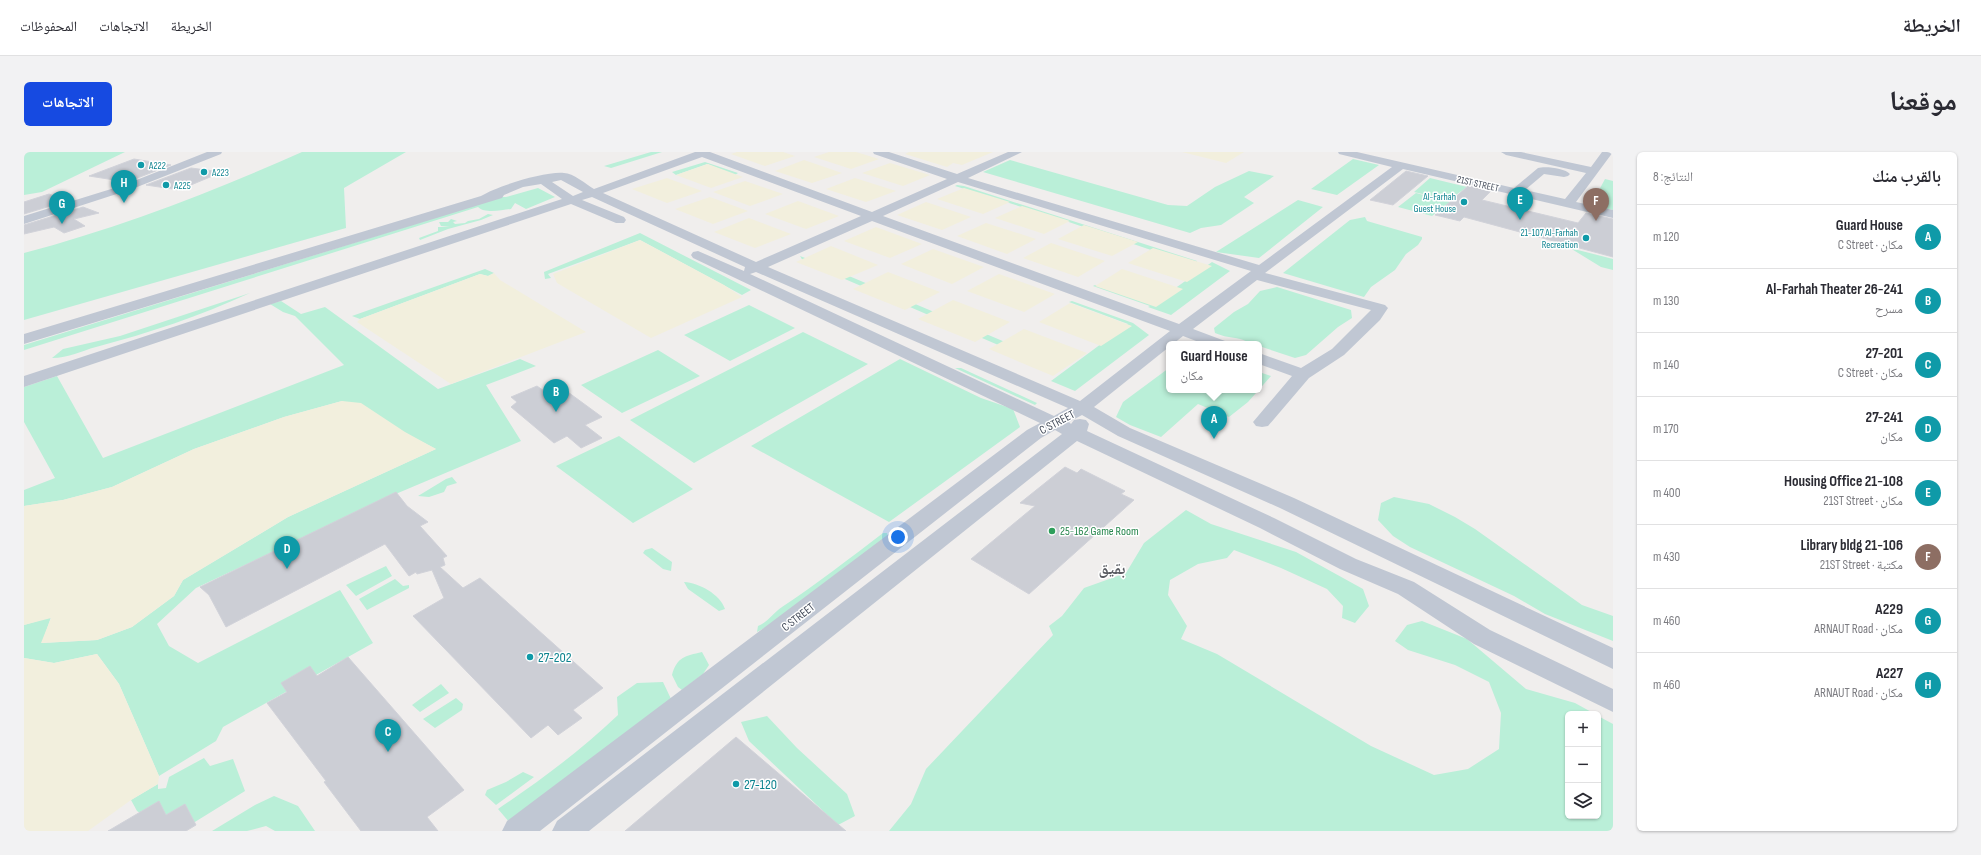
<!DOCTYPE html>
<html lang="ar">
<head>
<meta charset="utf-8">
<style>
  body { margin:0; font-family:"Sofia Sans Condensed","Noto Naskh Arabic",sans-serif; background:#f2f2f3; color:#2b2b33; direction:rtl }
  .controls { position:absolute; right:12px; bottom:12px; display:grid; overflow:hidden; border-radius:6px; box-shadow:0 1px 3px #0004 }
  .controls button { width:36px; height:36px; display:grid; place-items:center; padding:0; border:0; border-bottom:1px solid #e1e1e2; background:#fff; color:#2b2b33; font:20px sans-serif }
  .you { position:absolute; left:874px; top:385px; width:14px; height:14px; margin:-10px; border:3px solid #fff; border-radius:50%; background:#1a73e8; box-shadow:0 0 0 6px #1a73e833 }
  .badge { display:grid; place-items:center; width:26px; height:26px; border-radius:50%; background:#164ae1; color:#fff; font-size:13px; font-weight:700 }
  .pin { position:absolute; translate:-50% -33px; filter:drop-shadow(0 1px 2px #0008) }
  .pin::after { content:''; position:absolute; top:21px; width:14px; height:12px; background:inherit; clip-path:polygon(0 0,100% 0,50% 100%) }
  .popup { position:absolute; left:1142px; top:189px; width:96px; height:52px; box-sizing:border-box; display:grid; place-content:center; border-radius:6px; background:#fff; filter:drop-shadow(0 1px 3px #0005); font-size:13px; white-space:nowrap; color:#7c7c81 }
  .popup b { font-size:15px; color:#2b2b33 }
  .popup::after { content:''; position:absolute; left:50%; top:100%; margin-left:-8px; border:8px solid transparent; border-top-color:#fff }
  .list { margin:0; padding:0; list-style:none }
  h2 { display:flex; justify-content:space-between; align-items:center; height:52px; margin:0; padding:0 16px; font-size:17px }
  h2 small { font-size:13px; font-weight:400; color:#7c7c81 }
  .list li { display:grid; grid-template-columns:26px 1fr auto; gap:12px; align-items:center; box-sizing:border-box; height:64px; padding:0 16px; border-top:1px solid #e1e1e2 }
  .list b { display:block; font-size:15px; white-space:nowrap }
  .list p { margin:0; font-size:13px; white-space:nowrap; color:#7c7c81 }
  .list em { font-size:13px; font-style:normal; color:#7c7c81 }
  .icon { flex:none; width:22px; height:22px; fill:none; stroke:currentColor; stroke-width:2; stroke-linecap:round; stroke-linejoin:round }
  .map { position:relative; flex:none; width:1589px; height:679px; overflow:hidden; direction:ltr; border-radius:6px }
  header { display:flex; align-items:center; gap:24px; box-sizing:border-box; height:56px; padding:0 20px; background:#fff; border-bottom:1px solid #e1e1e2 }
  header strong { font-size:19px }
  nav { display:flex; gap:22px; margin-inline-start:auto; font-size:14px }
  .intro { display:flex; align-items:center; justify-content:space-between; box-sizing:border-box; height:96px; padding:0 24px }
  h1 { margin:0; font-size:28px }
  .button { padding:10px 18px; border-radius:6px; background:#164ae1; color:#fff; font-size:14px; font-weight:700 }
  main { display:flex; gap:24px; padding:0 24px }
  aside { flex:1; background:#fff; border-radius:6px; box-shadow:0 1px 3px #0004 }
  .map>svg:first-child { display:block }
  .green { fill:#baefd8 }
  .sand { fill:#f2efdd }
  .building { fill:#ccced5; stroke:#d1d2d9 }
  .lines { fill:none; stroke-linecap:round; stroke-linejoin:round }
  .minor { fill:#c0c7d3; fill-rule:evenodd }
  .culture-dot { fill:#0f9aa8; stroke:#fff; stroke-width:1.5 }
  .leisure-dot { fill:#2e9e5b; stroke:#fff; stroke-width:1.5 }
  .labels { text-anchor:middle; stroke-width:3; stroke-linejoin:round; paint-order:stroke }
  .far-culture-label { font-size:10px; fill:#0d838f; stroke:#fff; text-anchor:start }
  .far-street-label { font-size:10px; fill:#454d5b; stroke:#fff }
  .street-label { font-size:12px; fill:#454d5b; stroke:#fff }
  .leisure-label { font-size:12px; fill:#27864d; stroke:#fff; text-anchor:start }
  .near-culture-label { font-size:14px; fill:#0d838f; stroke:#fff; text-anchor:start }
  .district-label { font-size:16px; font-weight:bold; fill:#5a5c62; stroke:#fff }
</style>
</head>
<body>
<header>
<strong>الخريطة</strong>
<nav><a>الخريطة</a><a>الاتجاهات</a><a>المحفوظات</a></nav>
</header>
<div class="intro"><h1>موقعنا</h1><a class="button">الاتجاهات</a></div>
<main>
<aside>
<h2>بالقرب منك<small>النتائج: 8</small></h2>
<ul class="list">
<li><span class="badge" style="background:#0f9aa8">A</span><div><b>Guard House</b><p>مكان · C Street</p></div><em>120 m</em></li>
<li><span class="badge" style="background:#0f9aa8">B</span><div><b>26-241 Al-Farhah Theater</b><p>مسرح</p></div><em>130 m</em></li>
<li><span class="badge" style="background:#0f9aa8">C</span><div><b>27-201</b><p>مكان · C Street</p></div><em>140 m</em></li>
<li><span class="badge" style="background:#0f9aa8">D</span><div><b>27-241</b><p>مكان</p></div><em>170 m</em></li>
<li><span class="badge" style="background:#0f9aa8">E</span><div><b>21-108 Housing Office</b><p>مكان · 21ST Street</p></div><em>400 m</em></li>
<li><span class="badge" style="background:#8d6e63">F</span><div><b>21-106 Library bldg</b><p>مكتبة · 21ST Street</p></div><em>430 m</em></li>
<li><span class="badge" style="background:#0f9aa8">G</span><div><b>A229</b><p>مكان · ARNAUT Road</p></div><em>460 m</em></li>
<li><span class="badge" style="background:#0f9aa8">H</span><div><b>A227</b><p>مكان · ARNAUT Road</p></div><em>460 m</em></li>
</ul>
</aside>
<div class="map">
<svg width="1589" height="679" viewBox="0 0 1589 679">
  <rect width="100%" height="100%" fill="#f0eeed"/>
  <path class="green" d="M0 0H101L18 40 0 43Z
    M278 0H382L320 36 322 76 0 168V101C95 76 188 40 278 0Z
    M627 0H638L587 16 580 14Z
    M1329 7 1355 13 1313 43 1287 37Z
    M986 8 1144 53 1163 54 1191 35 1225 19 1250 24 1220 45 1230 51 1197 73 1177 76 1166 81 959 20Z
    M681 10 714 21 711 23 683 12 652 23 648 20Z
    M1406 26 1443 35 1425 48 1390 40Z
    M1581 27 1589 29V58L1567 53Z
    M933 33 940 34 1173 109 1171 113 1036 67 931 34Z
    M514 36 531 45 502 57 491 51 487 57C478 58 461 62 454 55L0 198V193L478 45H482Z
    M1392 41 1426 50 1408 64 1374 55Z
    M1274 48 1299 55 1235 106 1192 100Z
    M464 62 469 63 457 68 424 77 396 88 395 86 414 79V75H426L417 74 415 70H424L427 67 433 69 429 70 431 72 441 71 444 69 455 67Z
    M1341 65 1343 69 1398 85V87L1394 93 1382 102 1371 118 1347 135 1340 145 1259 121 1326 68Z
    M616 81 727 138 718 143 616 88 524 122 527 126 521 127 520 120Z
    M1546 96 1589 107V118L1577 115Z
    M776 104 799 113 1028 210 1023 214 779 109Z
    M1188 110 1206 119 1147 163 1124 155 1126 154 1069 134 1071 133 1129 152Z
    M461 117 470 121 464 124 456 122 336 167 328 164Z
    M1253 135 1327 158 1328 166 1314 175 1282 203 1271 206 1235 194V192C1228 192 1223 189 1216 187 1207 185 1200 185 1191 181L1190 176 1210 160 1224 152 1236 139Z
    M226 141C176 164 125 181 72 195 57 199 45 206 28 206L39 197 96 184Z
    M257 149 277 162 301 155 414 237 496 207 512 214 462 233 497 289 374 341 172 436 133 472 145 494 174 511 316 438 349 491 199 575 192 589 135 624 95 532 73 502 30 511 0 506V473L27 465 18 491 73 488 108 475 150 444 159 428 264 365 412 297 318 249 260 265 170 297 88 335 39 348 0 354V338L31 326 0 270V235L33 224 79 306 320 213 271 164 259 160 246 152Z
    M1048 149 1109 171 1125 183 1051 239 1027 229 1104 172 1045 150Z
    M725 153 771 176 706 209 660 183Z
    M779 180 844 212 670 311 606 268Z
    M634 198 676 224 598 261 557 233Z
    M876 207 957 246 989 257 996 275 865 370 727 294Z
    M931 216H937L1013 251 1011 253Z
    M1145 216V238H1235V220L1247 224 1224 250 1205 265 1174 252 1137 285 1106 273 1092 265 1099 250Z
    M595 284 669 337 609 371 532 314Z
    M428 325 433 331 423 334 420 340 405 345 394 344 422 327Z
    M1370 345 1405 352 1431 365 1451 377 1558 453 1589 464V489L1521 462 1490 444 1386 395 1369 384 1354 368 1357 351Z
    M1162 358 1187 372 1272 400 1339 437 1345 454 1331 471 1318 466 1319 454 1303 437 1257 416 1210 398 1203 406 1174 412 1146 428 1144 443 1163 474 1157 487 1193 502 1347 594 1410 623 1444 617 1475 597 1477 561 1465 530 1431 513 1384 498 1371 489 1383 473 1398 469 1443 487 1502 537 1551 551 1571 562H1544V664H1574V564L1589 572V679H865L887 652 902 617 1029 483 1025 474 1038 464 1060 436 1102 421 1120 391Z
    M859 381H863L864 385 744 474 733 480 734 474C744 470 749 461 758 455 793 432 826 406 859 381Z
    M628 396 648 410 647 419 639 417 619 401 621 398Z
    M362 414 368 424 332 444 322 433Z
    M371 427 379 434 385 433V436L343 458 335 447Z
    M660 430C675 431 696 442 701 457L695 459 664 437Z
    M678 500 685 513 679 522 658 538 654 535 648 523C653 505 661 504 678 500Z
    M639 530 648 549 486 671 474 657C517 628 556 599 594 563L593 545 613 531Z
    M417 532 425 541 396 560 388 553Z
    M432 546 439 552 438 558 411 576 399 567Z
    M743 564 773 596 823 642 831 664 814 673 725 589 717 570Z
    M180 606 186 614 209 607 221 639 166 673 139 676 113 659 107 648 134 632V637L142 636 145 625Z
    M499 620 510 625 472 653 461 643 463 638 482 630Z
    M250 644 274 654 291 679H251L242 674 223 679H188L231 653Z"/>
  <path class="sand" d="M713 0H759L771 4 741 14 707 2Z
    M805 0H832L855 7 827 17 790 5Z
    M885 0H969L938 13 929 11 923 15 881 2Z
    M1158 0H1220L1202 11Z
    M780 8 818 21 788 31 751 19Z
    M866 11 906 23 879 34 838 21Z
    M684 12 719 25 687 36 652 23Z
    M643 26 678 39 643 51 608 37Z
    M831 26 872 39 842 50 802 37Z
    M721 29 759 42 726 54 689 40Z
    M940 36 986 50 959 62 913 47Z
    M686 45 724 59 689 72 651 57Z
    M774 49 815 64 782 77 741 62Z
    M902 50 947 65 918 78 873 63Z
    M998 54 1046 69 1020 82 971 66Z
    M725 66 767 82 731 96 690 80Z
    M962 71 1012 87 983 102 933 84Z
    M1060 73 1114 90 1088 104 1034 87Z
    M852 75 898 92 866 106 820 89Z
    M616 88 700 133 718 145 627 186 533 131 529 122Z
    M1027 91 1081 109 1054 125 999 106Z
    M807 94 854 113 818 128 772 110Z
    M1129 96 1188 114 1163 130 1104 111Z
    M909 97 960 115 928 132 877 112Z
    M1098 117 1159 137 1132 155 1071 134Z
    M864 120 916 140 881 158 829 137Z
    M470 121 476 128 562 180 427 232 333 170 336 167 456 122 464 124Z
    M975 122 1031 142 1000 160 943 139Z
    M929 148 986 170 951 190 894 167Z
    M1046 151 1108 174 1077 194 1015 170Z
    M1000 177 1063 201 1029 224 965 197Z
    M318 249 337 251 381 280 412 297 264 365 159 428 150 444 108 475 73 488 17 491 27 466 0 473V354L39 348 88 335 170 297 260 265Z
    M73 502 95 532 135 624 134 632 107 648 64 679H0V506L30 511Z"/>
  <path class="building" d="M110 7 147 13 103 30 65 24Z
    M167 16 198 20 155 38 122 33Z
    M1382 19 1404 24 1369 53 1346 48Z
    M1444 34 1467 39 1458 48 1554 71 1562 61 1589 67V105L1440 65 1436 69 1411 63Z
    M25 42 43 49 0 62V50Z
    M59 55 75 61 50 67 61 74 40 81 30 75 0 82V73Z
    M513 234 523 241 537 235 578 265 561 273 578 286 557 296 543 284 530 291 487 255 493 250 487 245Z
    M1041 315 1053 321 1057 317 1101 339 1097 342 1110 348 1005 442 947 407 1011 354 996 351Z
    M372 340 383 354 404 370 396 374 423 404 419 406 421 413 416 415 439 436 456 426 579 536 549 558 558 566 534 583 524 573 507 586 389 464 420 446 408 418 393 422 392 420 385 424 361 392 202 475 185 443 176 435Z
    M324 505 440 638 403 665 414 679H337L300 630 302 629 243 551 263 540 257 531 286 514 293 524Z
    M712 585 822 679H601Z
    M135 649 142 663 161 652 172 673 162 679H84Z"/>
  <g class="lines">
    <path class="minor" d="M183 0H198L197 2 108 37 0 72V64L100 33Z
      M671 0H686L848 60 923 27 850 2 849 0H865L933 22 984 0H998L944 26 1235 113 1368 15 1315 2 1314 0H1333L1490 36 1514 16C1521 14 1541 16 1546 22L1544 24 1540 25 1520 22 1501 38 1541 47 1562 21 1482 3 1477 0H1497L1567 15 1578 0H1589L1552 50 1589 58V66L1379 17 1241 121 1361 153 1364 156 1356 168 1320 203 1285 226 1244 274 1238 275 1232 274 1229 270 1268 224 1235 212V201L1277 216 1308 197 1347 158 1233 128 1169 177 1201 189 1203 192H1180L1159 184 1149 192H1145V195L1070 255 1106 276 1270 346 1589 496V517L1256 356 1094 284 1058 263 1045 270 1047 272 1050 268 1056 267 1062 268 1065 272 1063 279 1250 366 1332 407 1390 430 1466 478 1589 537V560L1450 492 1374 442 1316 417 1236 376 1053 289 565 679H528L533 669 1038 282 1031 278 1017 286 516 679H478L483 669 1003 278 1016 271 669 106 667 103 669 100 674 99 720 119 721 115 568 45 558 48 600 65 602 68 600 71H592L547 52 0 235V224L538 47 517 32 499 35 480 43 478 46 0 192V182L457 44C473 34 522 19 540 21 549 21 562 32 570 37ZM678 5 837 64 732 110 579 41ZM537 28 559 40 549 44 528 30ZM934 30 1227 119 1155 172 859 64ZM848 69 1146 179 1056 249 744 115ZM732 120 1044 256 1030 264 726 122Z"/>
  </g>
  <g class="culture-dot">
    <circle cx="117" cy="13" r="4"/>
    <circle cx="180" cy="20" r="4"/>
    <circle cx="142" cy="33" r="4"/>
    <circle cx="1440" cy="50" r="4"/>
    <circle cx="1562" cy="86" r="4"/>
    <circle cx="506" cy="505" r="4"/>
    <circle cx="712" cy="632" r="4"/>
  </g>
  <circle class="leisure-dot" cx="1028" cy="379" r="4"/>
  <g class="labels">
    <g class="far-culture-label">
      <text x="125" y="17">A222</text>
      <text x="188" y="24">A223</text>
      <text x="150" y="37">A225</text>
      <text x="1432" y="48" text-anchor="end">Al-Farhah<tspan x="1432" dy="12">Guest House</tspan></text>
      <text x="1554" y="84" text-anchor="end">21-107 Al-Farhah<tspan x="1554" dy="12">Recreation</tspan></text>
    </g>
    <g class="far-street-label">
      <text transform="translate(1454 31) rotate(13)" y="4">21ST STREET</text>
    </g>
    <g class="street-label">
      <text transform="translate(1033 270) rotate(-28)" y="4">C STREET</text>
      <text transform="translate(774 465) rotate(-38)" y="4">C STREET</text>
    </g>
    <g class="leisure-label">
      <text x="1036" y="383">25-162 Game Room</text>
    </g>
    <g class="near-culture-label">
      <text x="514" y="510">27-202</text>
      <text x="720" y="637">27-120</text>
    </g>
    <g class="district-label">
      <text x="1088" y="422">بقيق</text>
    </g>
  </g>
</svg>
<div class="controls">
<button>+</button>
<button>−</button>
<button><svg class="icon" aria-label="layers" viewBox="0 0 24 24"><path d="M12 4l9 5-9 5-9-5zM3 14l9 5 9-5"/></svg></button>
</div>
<div class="you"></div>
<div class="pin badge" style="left:1190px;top:287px;background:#0f9aa8">A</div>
<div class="popup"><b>Guard House</b>مكان</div>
<div class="pin badge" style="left:532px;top:260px;background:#0f9aa8">B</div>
<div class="pin badge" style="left:364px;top:600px;background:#0f9aa8">C</div>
<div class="pin badge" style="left:263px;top:417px;background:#0f9aa8">D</div>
<div class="pin badge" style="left:1496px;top:68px;background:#0f9aa8">E</div>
<div class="pin badge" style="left:1572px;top:69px;background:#8d6e63">F</div>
<div class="pin badge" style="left:38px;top:72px;background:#0f9aa8">G</div>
<div class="pin badge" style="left:100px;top:51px;background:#0f9aa8">H</div>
</div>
</main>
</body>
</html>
